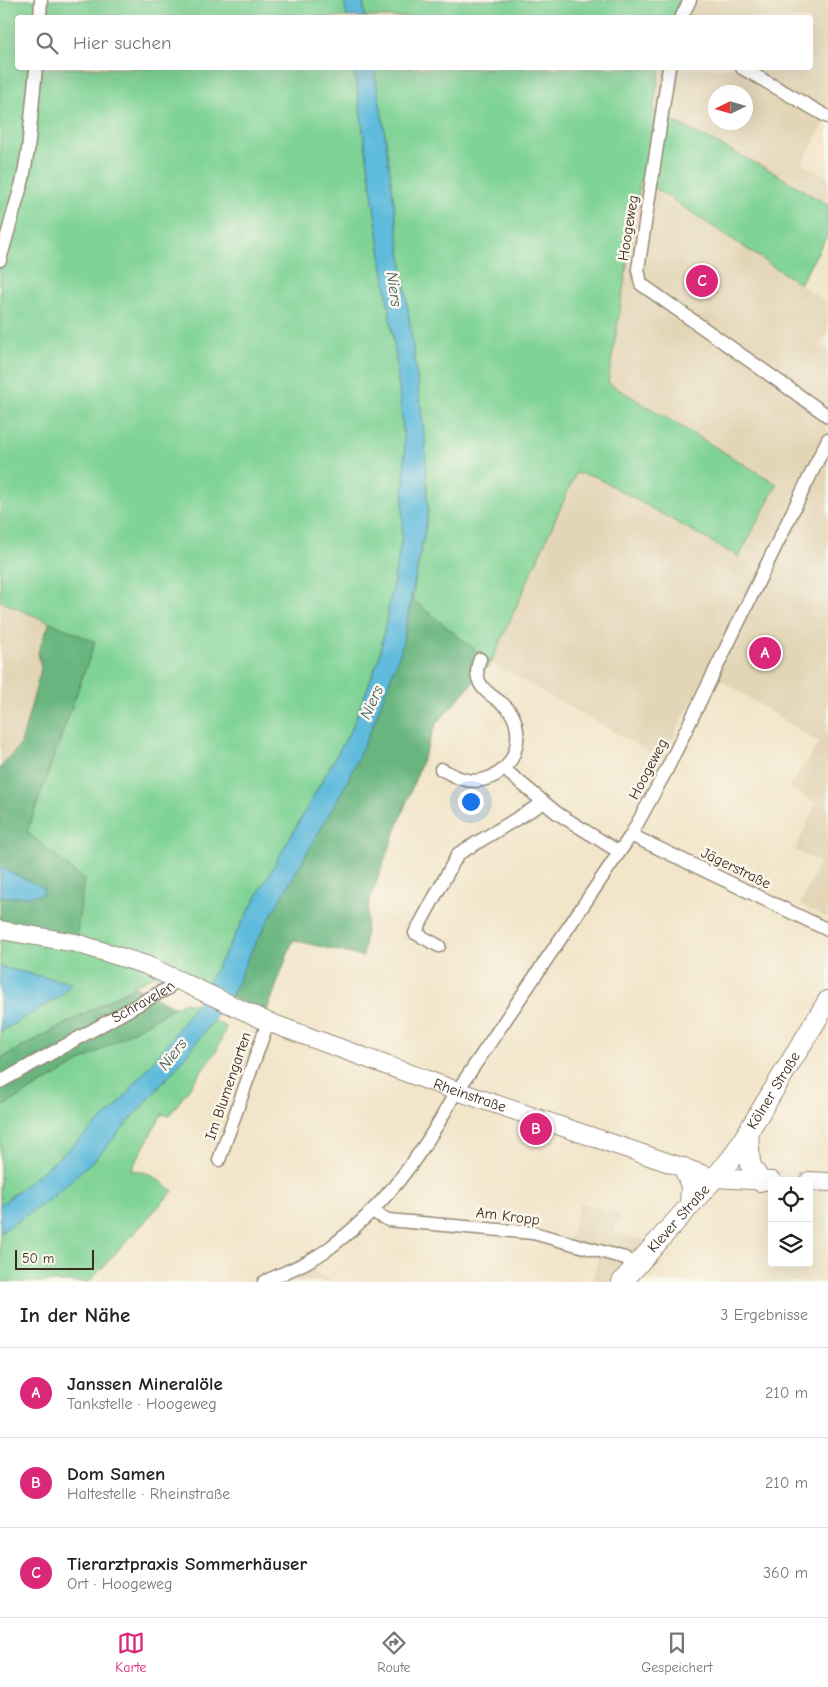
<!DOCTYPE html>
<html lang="de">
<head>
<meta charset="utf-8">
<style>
  body { margin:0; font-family:"Comic Neue",sans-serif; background:#f6f6f6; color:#222 }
  .controls { position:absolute; right:15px; bottom:15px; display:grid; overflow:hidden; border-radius:5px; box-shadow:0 5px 20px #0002 }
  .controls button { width:45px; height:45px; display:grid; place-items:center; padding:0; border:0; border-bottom:1px solid #e0e0e0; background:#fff; color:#222; font:25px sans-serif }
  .compass { position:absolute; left:708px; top:85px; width:45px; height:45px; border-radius:50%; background:#fff; box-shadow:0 5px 20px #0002; rotate:265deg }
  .scale { position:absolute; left:15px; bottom:12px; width:79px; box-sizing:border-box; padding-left:5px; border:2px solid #3b2a1e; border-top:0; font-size:14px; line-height:18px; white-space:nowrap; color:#3b2a1e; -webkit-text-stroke:4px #fbf7ec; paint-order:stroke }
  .you { position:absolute; left:470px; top:801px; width:18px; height:18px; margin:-12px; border:4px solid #fff; border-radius:50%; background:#1a73e8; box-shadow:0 0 0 8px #1a73e833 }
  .badge { display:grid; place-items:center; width:32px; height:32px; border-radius:50%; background:#db2777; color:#fff; font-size:16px; font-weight:700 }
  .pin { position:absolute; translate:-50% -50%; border:2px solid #fff; box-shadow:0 1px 5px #0006 }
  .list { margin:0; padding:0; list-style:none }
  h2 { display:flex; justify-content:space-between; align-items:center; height:65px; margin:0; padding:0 20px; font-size:21px }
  h2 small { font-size:16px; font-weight:400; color:#767676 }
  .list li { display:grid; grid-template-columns:32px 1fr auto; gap:15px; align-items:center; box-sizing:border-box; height:90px; padding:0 20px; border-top:1px solid #e0e0e0 }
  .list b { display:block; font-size:19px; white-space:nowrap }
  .list p { margin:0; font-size:16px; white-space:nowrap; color:#767676 }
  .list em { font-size:16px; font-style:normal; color:#767676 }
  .icon { flex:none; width:28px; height:28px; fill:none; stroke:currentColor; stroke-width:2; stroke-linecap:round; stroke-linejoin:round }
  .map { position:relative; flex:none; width:828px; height:1282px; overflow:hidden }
  .search { position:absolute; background:#fff; box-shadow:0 5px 20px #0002; left:15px; right:15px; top:15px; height:55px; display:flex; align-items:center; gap:12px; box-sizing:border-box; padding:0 18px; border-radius:5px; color:#767676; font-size:19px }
  .sheet { height:335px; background:#fff }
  nav { display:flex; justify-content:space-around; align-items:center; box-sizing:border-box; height:70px; border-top:1px solid #e0e0e0; background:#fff; font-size:14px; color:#767676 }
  nav a { display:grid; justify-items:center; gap:2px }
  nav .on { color:#db2777 }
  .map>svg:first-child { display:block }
  .built { fill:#e3d6b7; fill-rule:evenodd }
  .green { fill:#80d396; stroke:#5e7e5a }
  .forest { fill:#68b57f; stroke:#52704e }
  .water { fill:#5ebbdc; stroke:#4c727d }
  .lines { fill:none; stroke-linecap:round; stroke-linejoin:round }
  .street-casing { stroke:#968874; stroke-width:15 }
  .secondary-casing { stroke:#968874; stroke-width:20 }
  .primary-casing { stroke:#968874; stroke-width:22 }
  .street { stroke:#fff; stroke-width:12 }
  .secondary { stroke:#fff; stroke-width:18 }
  .primary { stroke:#fff; stroke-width:20 }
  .labels { text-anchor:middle; stroke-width:5; stroke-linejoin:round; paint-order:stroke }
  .street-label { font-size:15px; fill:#3b2a1e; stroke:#fbf7ec }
  .water-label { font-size:16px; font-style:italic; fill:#475d60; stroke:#fbf7ec }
</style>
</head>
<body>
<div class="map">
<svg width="828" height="1282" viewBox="0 0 828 1282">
  <rect width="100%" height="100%" fill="#fbf7ec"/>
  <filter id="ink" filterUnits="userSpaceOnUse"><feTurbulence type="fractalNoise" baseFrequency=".02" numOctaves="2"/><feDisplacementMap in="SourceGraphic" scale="10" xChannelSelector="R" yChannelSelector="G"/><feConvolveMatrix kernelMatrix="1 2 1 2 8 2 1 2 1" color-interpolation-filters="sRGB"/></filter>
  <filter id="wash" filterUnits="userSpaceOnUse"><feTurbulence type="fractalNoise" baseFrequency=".0096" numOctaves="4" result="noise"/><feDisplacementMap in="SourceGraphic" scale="20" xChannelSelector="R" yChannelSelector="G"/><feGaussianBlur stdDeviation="1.12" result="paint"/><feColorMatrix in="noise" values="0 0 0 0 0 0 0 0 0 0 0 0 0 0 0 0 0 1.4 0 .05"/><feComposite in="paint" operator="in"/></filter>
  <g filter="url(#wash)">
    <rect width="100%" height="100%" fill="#f2e5c9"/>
    <path class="built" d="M682 0H828V117L802 163 828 177V197L825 203 771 171 653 110 660 68H810V18L672 17ZM716 92H746V122H716Z
      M641 179 828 303V332L820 345 828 349V918L800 905 819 862 795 850 816 803 789 788 819 743 707 671 662 759 491 663 576 473 777 484 608 383Z
      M0 601 50 622 38 652 41 669 21 744 0 768Z
      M580 1203 620 1214 615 1232 646 1241 610 1282H596L593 1279 598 1257 566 1249Z
      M306 1267 334 1282H277Z"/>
    <path class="green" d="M0 0H344L347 17 18 18V68H354L396 358 405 451 402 538 379 658 352 728 207 985 153 976 0 1059V1032L61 996 70 983 0 967V930L84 880 27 832 95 642 0 601Z
      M363 0H682L672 18 365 17Z
      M374 68H660L653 111 771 171 828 205V234L800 284 641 179 608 383 777 484 739 557 594 476 576 473 491 663 412 599 428 514 425 440 384 127Z
      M184 1002 196 1004 169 1042 115 1108 55 1161 0 1205V1108Z
      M214 1020 226 1027 217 1050 169 1116 162 1114 131 1170 150 1174 173 1191 89 1282H0V1233L49 1200 98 1156 176 1068Z"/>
    <path class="forest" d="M412 599 491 663 436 724 369 902 363 957 293 940 266 1014 231 997 252 949 346 784 372 727 401 650Z
      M50 622 95 642 27 832 84 880 76 941 0 932V768L21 744 41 669 38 652Z
      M134 987 175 1007 0 1108V1059Z"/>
    <path class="water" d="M344 0H363L365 17H347Z
      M354 68H374L384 127 425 440 428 514 401 650 372 727 346 784 252 949 231 997 176 1068 98 1156 49 1200 0 1233V1205L55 1161 115 1108 169 1042 196 1004 352 728 379 658 402 538 405 451 396 358Z
      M0 867 44 888 42 895 12 897 0 896Z
      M0 967 71 983 61 996 0 1032Z"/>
  </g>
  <g filter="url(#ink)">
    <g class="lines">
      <defs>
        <g id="street">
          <path d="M40 18 41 0"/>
          <path d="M681 18 690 0"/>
          <path d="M669 68 638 269 641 284 828 416"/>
          <path d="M742 68 828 117"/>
          <path d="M0 260 23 179 28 150 36 68"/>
          <path d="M441 769C454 776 466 783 481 780 494 778 506 770 512 758 520 742 520 718 504 705 496 698 483 692 479 681 476 674 477 665 480 659"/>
          <path d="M504 769 557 813 619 852"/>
          <path d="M631 835 828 930"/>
          <path d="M439 946 415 933 458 854 543 803"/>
          <path id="s1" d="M0 1082 157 994 167 989 176 979"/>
          <path d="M219 1160 268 1022"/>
          <path d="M373 1212 388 1220 533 1233 625 1258 637 1266"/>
          <path d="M264 1282C287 1271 312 1262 332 1246 384 1207 423 1154 453 1097L631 835 666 771 828 439"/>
        </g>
        <g id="secondary">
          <path id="s2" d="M0 930 76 943 146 965 268 1022 457 1091 702 1174 715 1178 772 1181"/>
          <path d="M809 1181 828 1182"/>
        </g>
        <g id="primary">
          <path d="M748 1132 750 1164 760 1181"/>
          <path d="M684 1168 691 1186 690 1206"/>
          <path id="s3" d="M622 1282 732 1158 828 1001"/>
        </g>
      </defs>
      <use href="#street" class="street-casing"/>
      <use href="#secondary" class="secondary-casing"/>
      <use href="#primary" class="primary-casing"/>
      <use href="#street" class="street"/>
      <use href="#secondary" class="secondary"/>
      <use href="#primary" class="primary"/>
    </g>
  </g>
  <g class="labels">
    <g class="street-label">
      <text transform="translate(628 228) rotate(-81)" y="5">Hoogeweg</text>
      <text transform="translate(648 769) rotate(-62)" y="5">Hoogeweg</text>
      <text transform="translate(736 868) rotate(26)" y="5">Jägerstraße</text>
      <text dy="5" stroke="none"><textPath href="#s1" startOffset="164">Schravelen</textPath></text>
      <text transform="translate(228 1086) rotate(-71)" y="5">Im Blumengarten</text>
      <text dy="5" stroke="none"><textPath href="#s3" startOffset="245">Kölner Straße</textPath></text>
      <text dy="5" stroke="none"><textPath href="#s2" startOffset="500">Rheinstraße</textPath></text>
      <text transform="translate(508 1216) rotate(7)" y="5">Am Kropp</text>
      <text dy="5" stroke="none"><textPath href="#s3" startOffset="85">Klever Straße</textPath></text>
    </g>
    <g class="water-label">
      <text transform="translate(395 289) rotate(82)" y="6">Niers</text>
      <text transform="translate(371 702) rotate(-66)" y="6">Niers</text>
      <text transform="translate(172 1054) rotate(-52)" y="6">Niers</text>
    </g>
  </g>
</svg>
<div class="controls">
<button><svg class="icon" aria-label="locate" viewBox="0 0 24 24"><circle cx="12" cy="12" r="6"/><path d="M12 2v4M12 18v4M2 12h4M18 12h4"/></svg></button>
<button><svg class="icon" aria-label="layers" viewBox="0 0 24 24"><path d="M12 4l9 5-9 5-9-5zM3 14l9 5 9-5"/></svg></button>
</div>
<svg class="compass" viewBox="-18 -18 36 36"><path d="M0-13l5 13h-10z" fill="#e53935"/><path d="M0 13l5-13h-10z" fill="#767676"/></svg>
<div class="scale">50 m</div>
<div class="you"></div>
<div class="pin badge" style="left:765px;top:653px">A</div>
<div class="pin badge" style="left:536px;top:1129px">B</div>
<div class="pin badge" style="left:702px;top:281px">C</div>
<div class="search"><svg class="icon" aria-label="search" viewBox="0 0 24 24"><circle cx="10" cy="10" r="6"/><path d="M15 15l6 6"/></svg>Hier suchen</div>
</div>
<section class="sheet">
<h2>In der Nähe<small>3 Ergebnisse</small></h2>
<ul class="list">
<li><span class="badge">A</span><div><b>Janssen Mineralöle</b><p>Tankstelle · Hoogeweg</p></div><em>210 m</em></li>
<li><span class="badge">B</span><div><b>Dom Samen</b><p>Haltestelle · Rheinstraße</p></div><em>210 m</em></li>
<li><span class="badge">C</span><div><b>Tierarztpraxis Sommerhäuser</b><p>Ort · Hoogeweg</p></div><em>360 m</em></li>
</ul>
</section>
<nav>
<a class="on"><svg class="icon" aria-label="map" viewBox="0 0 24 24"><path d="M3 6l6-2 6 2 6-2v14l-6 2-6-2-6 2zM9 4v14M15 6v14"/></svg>Karte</a>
<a><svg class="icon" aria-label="directions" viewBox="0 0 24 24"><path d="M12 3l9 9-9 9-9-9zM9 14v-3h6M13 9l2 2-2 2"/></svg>Route</a>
<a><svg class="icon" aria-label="saved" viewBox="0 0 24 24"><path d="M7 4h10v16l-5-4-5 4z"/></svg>Gespeichert</a>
</nav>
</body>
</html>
